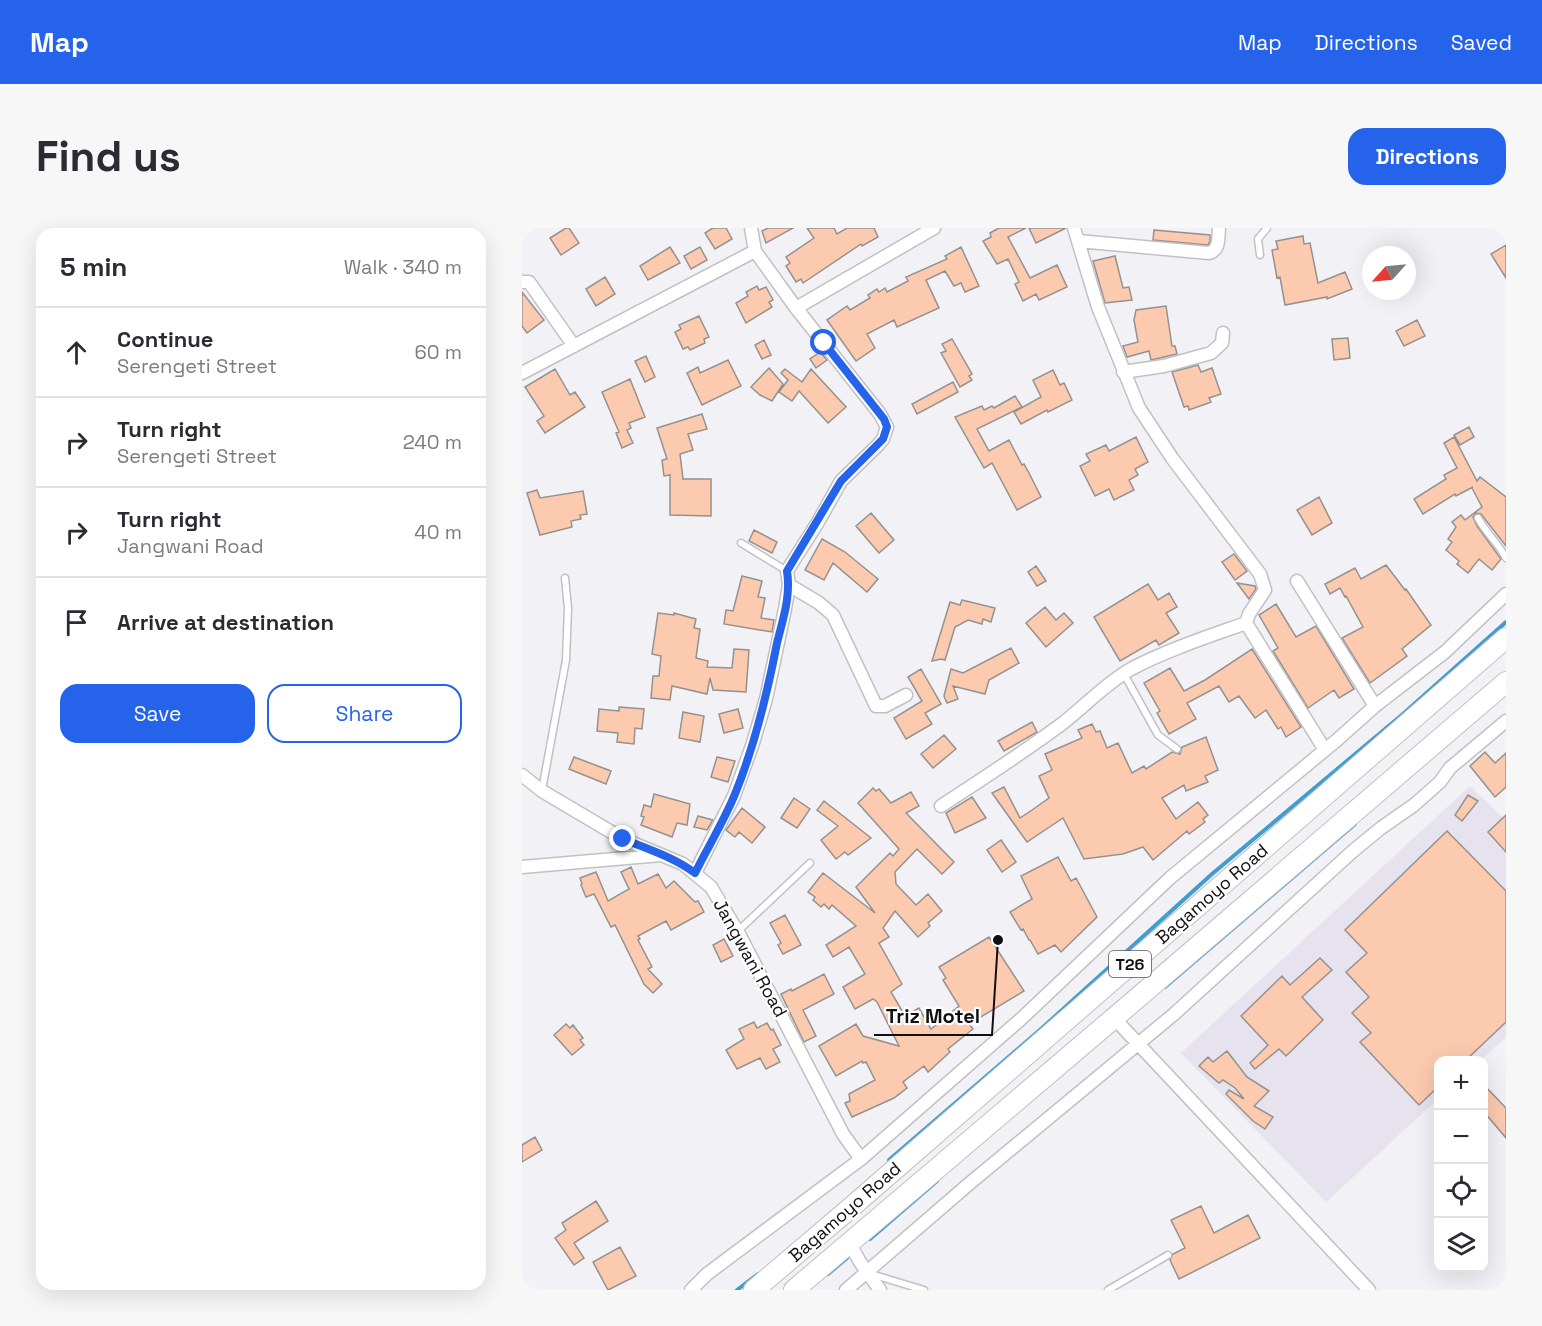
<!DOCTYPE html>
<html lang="en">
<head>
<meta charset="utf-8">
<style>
  body { margin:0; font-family:"Space Grotesk",sans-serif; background:#f7f7f7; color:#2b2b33 }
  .controls { position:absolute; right:18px; bottom:18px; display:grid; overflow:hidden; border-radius:12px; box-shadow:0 6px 24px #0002 }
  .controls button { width:54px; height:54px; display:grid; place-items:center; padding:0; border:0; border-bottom:2px solid #e1e1e2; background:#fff; color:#2b2b33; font:30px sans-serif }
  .compass { position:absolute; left:840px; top:18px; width:54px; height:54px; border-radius:50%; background:#fff; box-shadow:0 6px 24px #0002; rotate:243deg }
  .stop { position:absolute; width:18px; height:18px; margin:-14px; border:4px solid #2563eb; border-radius:50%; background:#fff }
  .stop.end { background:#2563eb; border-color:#fff; box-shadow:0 2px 6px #0008 }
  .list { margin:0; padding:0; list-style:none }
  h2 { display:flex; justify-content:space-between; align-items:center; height:78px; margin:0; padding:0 24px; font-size:26px }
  h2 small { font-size:20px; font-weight:400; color:#7c7c81 }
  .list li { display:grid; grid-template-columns:39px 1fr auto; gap:18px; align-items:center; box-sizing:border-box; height:90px; padding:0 24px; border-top:2px solid #e1e1e2 }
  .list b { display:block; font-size:22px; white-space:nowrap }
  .list p { margin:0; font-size:20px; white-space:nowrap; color:#7c7c81 }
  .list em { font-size:20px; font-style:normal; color:#7c7c81 }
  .actions { display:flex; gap:12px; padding:18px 24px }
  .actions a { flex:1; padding:14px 0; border:2px solid #2563eb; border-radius:18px; text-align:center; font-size:21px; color:#2563eb }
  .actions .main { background:#2563eb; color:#fff }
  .icon { flex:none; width:33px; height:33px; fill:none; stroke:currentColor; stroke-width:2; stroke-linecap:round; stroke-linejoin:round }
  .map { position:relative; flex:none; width:984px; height:1062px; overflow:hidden; border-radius:18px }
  header { display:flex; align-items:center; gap:36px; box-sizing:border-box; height:84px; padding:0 30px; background:#2563eb; color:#fff }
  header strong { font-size:28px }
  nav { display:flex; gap:33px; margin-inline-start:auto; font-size:21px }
  .intro { display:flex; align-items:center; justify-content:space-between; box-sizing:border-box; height:144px; padding:0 36px }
  h1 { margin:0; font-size:42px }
  .button { padding:15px 27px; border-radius:18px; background:#2563eb; color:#fff; font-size:21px; font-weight:700 }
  main { display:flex; gap:36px; padding:0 36px }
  aside { flex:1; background:#fff; border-radius:18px; box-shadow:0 6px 24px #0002 }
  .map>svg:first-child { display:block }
  .built { fill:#e6e2ee }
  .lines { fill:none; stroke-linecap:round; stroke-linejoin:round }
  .stream { stroke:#419dcd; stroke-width:4 }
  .building { fill:#fccaaf; stroke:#95918f; stroke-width:1.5 }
  .service-casing { stroke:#c2c0c4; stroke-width:9 }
  .minor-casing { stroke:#c2c0c4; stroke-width:15 }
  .trunk-casing { stroke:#c2c0c4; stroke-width:22 }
  .service { stroke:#fff; stroke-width:6 }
  .minor { stroke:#fff; stroke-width:12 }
  .trunk { stroke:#fff; stroke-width:20 }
  .route { stroke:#2563eb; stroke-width:8 }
  .labels { text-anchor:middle; stroke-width:4.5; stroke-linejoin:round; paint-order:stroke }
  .shield { fill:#fff; stroke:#585758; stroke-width:1.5 }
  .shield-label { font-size:16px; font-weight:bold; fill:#100f11 }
  .street-label { font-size:18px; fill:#100f11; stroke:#fff }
  .leader { fill:none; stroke:#100f11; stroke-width:2 }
  .callout-dot { fill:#100f11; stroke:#fff; stroke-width:2 }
  .callout-label { font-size:20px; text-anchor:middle; font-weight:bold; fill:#100f11; stroke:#fff; stroke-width:4.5; stroke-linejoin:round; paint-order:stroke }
</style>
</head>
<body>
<header>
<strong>Map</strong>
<nav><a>Map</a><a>Directions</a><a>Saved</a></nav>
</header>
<div class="intro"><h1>Find us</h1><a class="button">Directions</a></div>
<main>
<aside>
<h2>5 min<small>Walk · 340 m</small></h2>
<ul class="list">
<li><svg class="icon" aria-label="ahead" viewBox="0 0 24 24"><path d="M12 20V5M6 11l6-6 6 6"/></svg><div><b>Continue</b><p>Serengeti Street</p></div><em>60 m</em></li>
<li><svg class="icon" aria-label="right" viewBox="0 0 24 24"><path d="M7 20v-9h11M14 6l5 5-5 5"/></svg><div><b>Turn right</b><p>Serengeti Street</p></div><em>240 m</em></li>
<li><svg class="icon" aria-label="right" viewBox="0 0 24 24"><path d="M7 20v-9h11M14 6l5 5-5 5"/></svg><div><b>Turn right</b><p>Jangwani Road</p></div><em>40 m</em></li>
<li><svg class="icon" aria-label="arrive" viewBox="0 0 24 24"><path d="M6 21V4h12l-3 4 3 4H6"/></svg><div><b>Arrive at destination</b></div></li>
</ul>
<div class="actions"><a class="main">Save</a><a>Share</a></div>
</aside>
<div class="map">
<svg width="984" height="1062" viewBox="0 0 984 1062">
  <rect width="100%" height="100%" fill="#f2f1f5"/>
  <path class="built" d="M948 558 984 593V809L959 832H916V871L804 974 659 825Z"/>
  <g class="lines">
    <path class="stream" d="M643 759 833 596
      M367 932 519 801 690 646 881 486 984 394
      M348 1011 415 953
      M306 1046 325 1030
      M215 1062 236 1046"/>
  </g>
  <path class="building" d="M44 0H47L57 15 39 27 28 10Z
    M191 0H204L210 11 193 21 183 5Z
    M246 0H271L244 15 240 3Z
    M285 0H312L315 6 325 0H352L356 9 340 18 339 16 281 55 279 51 274 54 264 38 268 35 264 29 292 10Z
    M477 0H504L486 9 508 50 535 37 545 59 517 72 514 66 501 73 493 56 497 54 486 31 475 36 461 13 469 9 468 5Z
    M507 0H544L514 15Z
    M632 2 688 7V13L686 17 631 12Z
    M781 8 782 16 788 15 796 55 823 44 830 61 805 71V69L763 77 758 49 755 50 750 22 756 21 754 13Z
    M984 17V50L969 26Z
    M148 19 158 35 126 52 118 38Z
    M178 19 185 32 169 41 162 28Z
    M439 19 457 58 443 64 439 55 432 58 423 43 404 52 417 80 375 99 372 92 345 106 353 120 334 133 305 92 325 78 328 82 348 70 346 67 355 61 357 64 363 60 365 64 386 53 384 49 425 31 423 28Z
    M593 28 601 60 607 59 610 72 583 75 571 33Z
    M83 49 93 66 74 78 64 61Z
    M235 58 237 62 244 59 251 72 247 74 250 79 224 95 214 75 226 68 224 64Z
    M0 64 22 92 5 105 0 98Z
    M644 78 650 118H653L655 126 629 132 627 123 605 129 601 118 616 114 612 92 614 82Z
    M177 88 187 109 182 111 183 115 168 122 166 119 161 121 153 104 159 101 157 97Z
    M895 92 903 108 882 118 874 103Z
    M826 110 828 130 812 132 810 111Z
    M430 111 450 146 447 148 450 152 438 159 419 125 424 123 420 116Z
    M242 112 249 127 240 131 233 117Z
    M298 124 305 132 294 140 288 131Z
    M124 128 133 149 123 154 113 133Z
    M206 132 219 158 180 177 165 145 176 139 178 145Z
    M676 137 679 144 690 140 699 166 687 170 689 174 667 182 666 178 662 179 650 144Z
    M247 140 261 156 250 173 238 167 229 159Z
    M33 141 48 167 53 164 63 179 23 205 15 193 22 188 3 159Z
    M263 141 280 154 289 141 324 179 306 195 277 163 270 173 257 164 266 152 259 145Z
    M531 142 538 157 542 155 550 172 526 184 525 182 499 196 492 184 519 169 511 152Z
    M108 151 123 189 107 195 109 200 105 202 111 215 100 220 94 205 97 204 80 164Z
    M431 154 436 164 395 186 390 176Z
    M493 168 500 179 455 201 467 223 487 212 500 237 502 236 508 247 519 269 495 282 470 235 462 240 433 189 460 178 462 182 470 178 472 180Z
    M180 186 185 201 166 206 171 222 158 226 161 251H189V288L148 287V247L142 248 140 232 145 231 135 200Z
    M947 199 952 209 938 217 932 207Z
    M614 209 626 234 613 241 616 247 607 252 612 262 592 272 587 261 573 268 558 238 568 233 564 226 584 217 587 223Z
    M932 209 955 253 958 249 984 269V318L959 286 954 285 951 289 955 298 979 331 970 342 957 331 946 345 935 336 937 333 924 322 930 314 926 311 934 299 930 294 939 287 943 292 960 279 950 260 951 259 934 268 933 266 901 286 892 271 924 251 922 247 935 240 922 215Z
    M15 262 18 270 61 263 65 286 58 287 59 291 49 293 50 299 18 307 5 265Z
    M797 269 810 295 790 307 775 282Z
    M349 285 372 312 357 325 334 298Z
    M232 302 255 314 250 325 227 313Z
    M300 311 323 324 356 351 345 364 311 335 302 352 283 342Z
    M712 326 725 343 713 352 700 334Z
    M864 337 883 362 884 361 909 397 880 421 885 428 848 455 820 410 841 399 824 368 823 369 818 360 808 366 803 356 833 340 839 351Z
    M514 338 524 353 515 358 506 344Z
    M220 348 240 353 236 369 243 370 239 390 252 392 250 404 202 396 204 382 211 383Z
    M715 355 733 358 734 361 727 371Z
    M626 356 636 372 647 365 655 379 644 385 657 405 637 417 634 412 598 433 572 389Z
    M440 372 473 380 469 394 461 391 460 396 446 392 433 399 423 432 419 431 410 433 428 374 438 377Z
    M754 376 774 409 794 398 832 461 817 470 812 462 786 480 751 423 756 420 737 387Z
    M523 379 534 392 542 385 551 395 524 419 504 395Z
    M136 385 152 387V385L174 391 172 400 178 401 174 430 186 433 185 439 210 440 212 421 227 422 224 464 191 462 188 450 185 466 150 458 148 472 129 470 131 448H137L139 428 130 426Z
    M489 420 497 435 467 452 463 466 431 458 436 471 425 475 422 468 429 441 441 445Z
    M730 421 779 499 764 509 759 499 756 501 744 482 733 490 717 468 707 474 697 458 665 475 674 491 647 506 635 485 638 483 622 455 648 440 662 463 683 452Z
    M399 441 419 476 403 485 410 496 384 511 372 490 400 473 386 449Z
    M97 479 122 481 120 501 113 500 112 516 95 514 96 505 75 503 77 481 97 483Z
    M216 481 221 500 202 505 197 486Z
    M161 484 182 488 178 514 157 510Z
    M510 494 515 504 482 523 476 513Z
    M570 496 574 504 578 503 585 520 596 515 610 545 622 538 624 541 650 524 658 526 660 519 684 509 696 542 683 548 686 554 664 563 662 557 640 570 654 591 676 574 686 587 681 591 683 594 667 606 665 603 631 632 621 619 601 626 562 631 541 590 505 614 470 565 482 559 498 590 510 582 527 570 517 548 530 542 523 526 560 510 556 502Z
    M422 507 434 521 411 540 399 526Z
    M963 524 973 535 984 525V559L973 569 948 538Z
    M52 529 89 543 84 556 47 541Z
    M195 529 213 533 206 554 189 549Z
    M351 560 354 563 357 561 369 575 389 564 397 578 384 585 432 634 420 646 395 621 373 644 374 656 394 677 406 666 420 683 406 695 408 698 396 709 373 683 361 700 367 709 357 715 380 756 369 764 383 788 397 780 409 801 437 778 421 752 424 750 417 739 467 709 502 763 447 796 451 801 426 821 428 824 406 844 402 838 381 854 385 860 372 870 330 889 323 875 328 873 327 866 353 852 344 834 341 835 340 833 314 848 297 818 334 796 341 808 377 818 355 774 351 771 333 781 321 759 343 746 327 719 311 729 304 717 334 698 310 677 307 681 302 676 299 679 291 672 293 669 286 664 301 645 353 685 334 659 368 625 371 628 377 621 336 575Z
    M132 566 168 576 165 597 155 595 150 609 119 597 122 589 119 588 122 577 129 579Z
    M946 567 956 573 940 593 933 587Z
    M450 569 464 590 433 605 424 585Z
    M272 570 288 581 275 600 259 590Z
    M302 573 349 610 326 627 323 624 314 631 299 612 316 598 295 582Z
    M220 580 243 599 230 615 217 604 213 609 204 602Z
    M984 587V624L966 604Z
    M176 588 191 592 185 602 172 599Z
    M925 603 984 663V794L944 832H916V859L897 877 838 814 849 805 830 785 847 769 824 744 845 725 823 702Z
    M479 612 494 634 480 644 465 622Z
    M536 629 549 653 554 650 575 689 539 724 533 717 516 726 508 712H507L501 701 499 702 488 684 510 671 499 648Z
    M109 639 116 656 136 646 144 660 152 653 173 674 176 673 182 684 149 702 144 693 116 708 118 711 116 712 130 739 126 741 140 756 131 765 122 756 93 697 89 699 72 666 64 669 59 657 60 656 58 650 74 644 86 673 107 661 99 644Z
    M263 687 279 717 261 726 256 717 259 715 248 695Z
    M202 711 211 728 199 734 191 717Z
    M798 730 810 742 780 769 801 792 764 828 757 821 733 841 728 835 746 817 719 788 760 748 768 757Z
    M302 746 312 766 281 782 294 808 282 814 259 766 269 761 270 763Z
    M232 794 235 800 245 795 249 802 251 801 259 817 251 821 258 834 244 841 238 830 215 841 204 822 222 811 217 801Z
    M44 796 48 800 51 797 61 810 58 812 62 817 50 827 32 807Z
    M705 823 725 849 747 863 732 878 751 889 743 901 731 893 704 866 707 862 722 871 713 860 701 852 697 855 677 838 686 829 691 834Z
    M962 857 984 880V910L962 884Z
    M13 909 20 922 0 934V917Z
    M74 973 86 993 52 1015 62 1030 52 1037 33 1010 44 1002 40 995Z
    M679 978 692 1005 726 987 738 1010 657 1051 648 1032 651 1026 663 1020 649 992Z
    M98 1019 114 1048 86 1062 71 1034Z"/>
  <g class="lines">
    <defs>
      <path id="service" d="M738 27 736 11 745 0
        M956 290C964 305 976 315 984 330
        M219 315 265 343
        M602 446 636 507 655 521
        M20 562 44 432 46 380 43 350
        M216 703 288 635
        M349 1046 402 1062
        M586 1062 646 1027"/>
      <path id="minor" d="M552 0 576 79 617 180 650 230 738 346 743 362 727 386 724 395 803 522
        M556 13 687 25C698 22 696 10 697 0
        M0 54H7L52 118
        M274 80 412 0
        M601 144 642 138 689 125 700 115 701 105
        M0 145 233 23
        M775 353 853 478
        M267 357 297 375 311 387 354 478H363L384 467
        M0 547 20 563 101 611 161 636 189 659 216 704 321 906 339 931
        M419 578C460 551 501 525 541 495 563 478 584 455 609 441 645 422 685 409 724 395
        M0 639 139 627
        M173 645 212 568 231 515 244 471 263 381 267 357 265 343 296 294 319 253 356 217 361 211 365 199 358 186 274 80 233 23 229 0
        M592 790 847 1062
        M327 1014 338 1034 358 1062
        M169 1062 185 1046 339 931 499 791 648 650 815 512 853 478 923 424 984 366
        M324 1062 448 955 651 787 831 623 859 600 892 577 918 554 928 540 984 493"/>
      <path id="trunk" d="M232 1062 326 982 984 410
        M272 1062 592 790 984 454"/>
    </defs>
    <use href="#service" class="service-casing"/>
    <use href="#minor" class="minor-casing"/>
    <use href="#trunk" class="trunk-casing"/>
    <use href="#service" class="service"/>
    <use href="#minor" class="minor"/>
    <use href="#trunk" class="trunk"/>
  </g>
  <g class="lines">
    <path class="route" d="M101 611C126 621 151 629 173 645 186 619 202 593 213 566 233 517 245 467 255 415 261 391 269 368 265 343L319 253 361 211 365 199 362 191 302 115"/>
  </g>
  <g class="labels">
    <rect class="shield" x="587" y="723" width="42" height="26" rx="4.5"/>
    <g class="shield-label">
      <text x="608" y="742">T26</text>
    </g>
    <g class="street-label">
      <text transform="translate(690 666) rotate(-41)" y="6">Bagamoyo Road</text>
      <text transform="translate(228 730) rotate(61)" y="6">Jangwani Road</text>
      <text transform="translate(323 984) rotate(-41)" y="6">Bagamoyo Road</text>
    </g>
  </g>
  <path class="leader" d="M476 712L470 807H352"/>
  <circle class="callout-dot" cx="476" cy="712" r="6"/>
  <g class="callout-label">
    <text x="411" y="795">Triz Motel</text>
  </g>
</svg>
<div class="controls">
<button>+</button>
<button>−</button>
<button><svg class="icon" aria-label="locate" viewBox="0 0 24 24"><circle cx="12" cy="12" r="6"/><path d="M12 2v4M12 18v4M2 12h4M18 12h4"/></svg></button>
<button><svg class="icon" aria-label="layers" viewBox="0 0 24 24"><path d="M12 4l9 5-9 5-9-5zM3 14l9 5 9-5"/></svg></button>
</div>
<svg class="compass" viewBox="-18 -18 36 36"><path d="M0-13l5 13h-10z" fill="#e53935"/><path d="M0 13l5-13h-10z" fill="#7c7c81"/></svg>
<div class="stop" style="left:302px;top:115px"></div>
<div class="stop end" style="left:101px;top:611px"></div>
</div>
</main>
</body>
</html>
